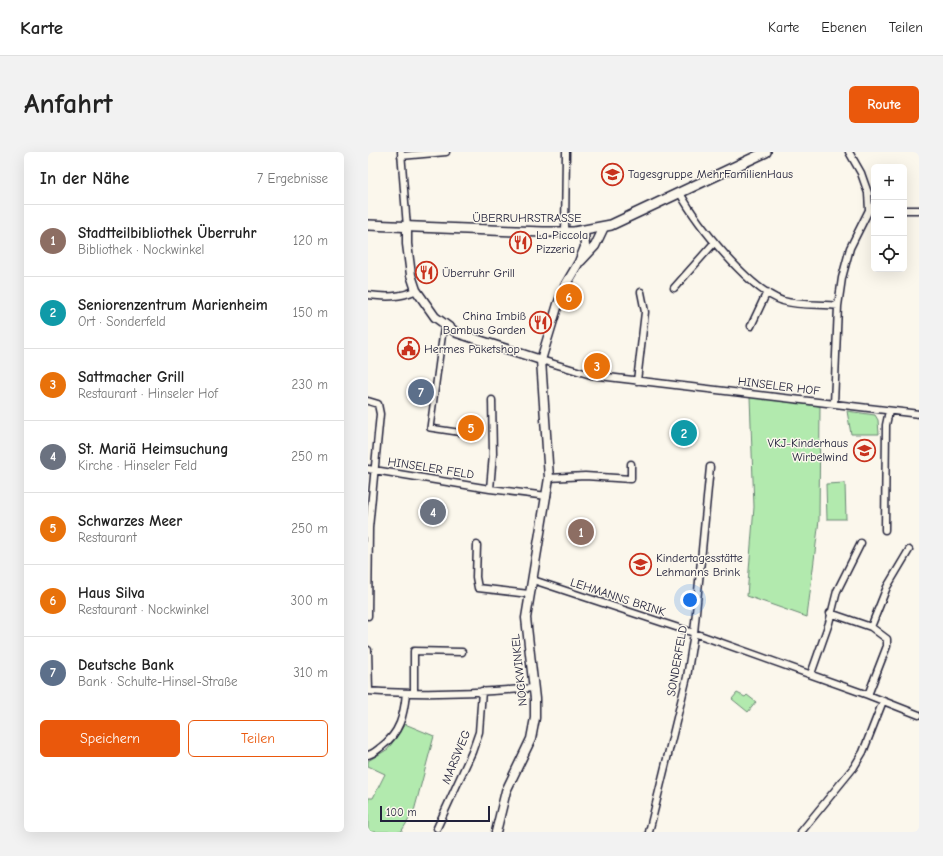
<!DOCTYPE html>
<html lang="de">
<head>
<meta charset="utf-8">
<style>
  body { margin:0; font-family:"Comic Neue",sans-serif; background:#f2f2f2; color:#222 }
  .controls { position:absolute; right:12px; top:12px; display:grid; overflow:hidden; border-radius:6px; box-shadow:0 4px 16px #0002 }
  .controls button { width:36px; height:36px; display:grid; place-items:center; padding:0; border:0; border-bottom:1px solid #e0e0e0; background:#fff; color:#222; font:20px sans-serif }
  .scale { position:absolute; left:12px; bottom:10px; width:110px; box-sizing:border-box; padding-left:4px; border:2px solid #22223b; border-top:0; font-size:11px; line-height:14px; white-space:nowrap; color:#22223b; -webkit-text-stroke:3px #fbf7ec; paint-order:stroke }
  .you { position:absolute; left:322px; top:448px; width:14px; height:14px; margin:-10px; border:3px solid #fff; border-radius:50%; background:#1a73e8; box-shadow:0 0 0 6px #1a73e833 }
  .badge { display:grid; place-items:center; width:26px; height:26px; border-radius:50%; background:#ea580c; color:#fff; font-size:13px; font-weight:700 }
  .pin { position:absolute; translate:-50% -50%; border:2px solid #fff; box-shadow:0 1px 4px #0006 }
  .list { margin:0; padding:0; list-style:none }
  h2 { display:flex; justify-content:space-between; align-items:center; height:52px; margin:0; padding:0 16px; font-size:17px }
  h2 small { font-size:13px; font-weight:400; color:#767676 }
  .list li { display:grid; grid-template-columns:26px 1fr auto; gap:12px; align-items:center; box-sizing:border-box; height:72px; padding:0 16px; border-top:1px solid #e0e0e0 }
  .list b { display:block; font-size:15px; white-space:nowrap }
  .list p { margin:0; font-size:13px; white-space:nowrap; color:#767676 }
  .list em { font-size:13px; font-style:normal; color:#767676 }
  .actions { display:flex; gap:8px; padding:12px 16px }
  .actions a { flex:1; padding:9px 0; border:1px solid #ea580c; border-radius:6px; text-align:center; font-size:14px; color:#ea580c }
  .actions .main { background:#ea580c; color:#fff }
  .icon { flex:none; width:22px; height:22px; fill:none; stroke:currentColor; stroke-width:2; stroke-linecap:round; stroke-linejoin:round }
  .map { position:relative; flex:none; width:551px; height:680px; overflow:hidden; border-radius:6px }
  header { display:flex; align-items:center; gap:24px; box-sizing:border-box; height:56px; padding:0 20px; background:#fff; border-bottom:1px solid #e0e0e0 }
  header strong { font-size:19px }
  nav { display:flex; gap:22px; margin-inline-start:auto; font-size:14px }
  .intro { display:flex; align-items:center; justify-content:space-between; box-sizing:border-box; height:96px; padding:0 24px }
  h1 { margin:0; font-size:28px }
  .button { padding:10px 18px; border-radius:6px; background:#ea580c; color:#fff; font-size:14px; font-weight:700 }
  main { display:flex; gap:24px; padding:0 24px }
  aside { flex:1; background:#fff; border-radius:6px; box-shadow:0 4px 16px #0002 }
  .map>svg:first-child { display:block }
  .green { fill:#b2eaae; stroke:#6a8674 }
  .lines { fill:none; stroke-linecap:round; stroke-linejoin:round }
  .pedestrian-casing { stroke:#22223b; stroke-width:8 }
  .minor-casing { stroke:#22223b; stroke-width:9 }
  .tertiary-casing { stroke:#22223b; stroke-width:11 }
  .secondary-casing { stroke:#22223b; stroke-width:12 }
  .pedestrian { stroke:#fbf7ec; stroke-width:5 }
  .minor { stroke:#fbf7ec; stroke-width:6 }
  .tertiary { stroke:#fbf7ec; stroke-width:8 }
  .secondary { stroke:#fbf7ec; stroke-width:9 }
  .labels { text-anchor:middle; stroke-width:3; stroke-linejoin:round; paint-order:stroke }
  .poi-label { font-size:12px; fill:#22223b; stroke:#fbf7ec; text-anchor:start }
  .street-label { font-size:12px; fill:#22223b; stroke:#fbf7ec }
</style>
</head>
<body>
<header>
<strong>Karte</strong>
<nav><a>Karte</a><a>Ebenen</a><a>Teilen</a></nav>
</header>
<div class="intro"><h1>Anfahrt</h1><a class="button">Route</a></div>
<main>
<aside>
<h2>In der Nähe<small>7 Ergebnisse</small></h2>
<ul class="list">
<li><span class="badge" style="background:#8d6e63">1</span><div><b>Stadtteilbibliothek Überruhr</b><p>Bibliothek · Nockwinkel</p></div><em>120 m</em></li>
<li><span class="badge" style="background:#0f9aa8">2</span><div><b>Seniorenzentrum Marienheim</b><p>Ort · Sonderfeld</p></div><em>150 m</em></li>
<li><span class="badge" style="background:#e8710a">3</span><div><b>Sattmacher Grill</b><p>Restaurant · Hinseler Hof</p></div><em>230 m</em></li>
<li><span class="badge" style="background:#6b7280">4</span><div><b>St. Mariä Heimsuchung</b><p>Kirche · Hinseler Feld</p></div><em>250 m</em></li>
<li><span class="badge" style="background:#e8710a">5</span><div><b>Schwarzes Meer</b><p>Restaurant</p></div><em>250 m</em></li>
<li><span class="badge" style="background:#e8710a">6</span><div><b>Haus Silva</b><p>Restaurant · Nockwinkel</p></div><em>300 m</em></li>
<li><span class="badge" style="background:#5c6f8a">7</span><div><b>Deutsche Bank</b><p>Bank · Schulte-Hinsel-Straße</p></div><em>310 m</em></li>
</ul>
<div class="actions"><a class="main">Speichern</a><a>Teilen</a></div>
</aside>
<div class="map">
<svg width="551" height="680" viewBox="0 0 551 680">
  <rect width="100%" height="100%" fill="#fbf7ec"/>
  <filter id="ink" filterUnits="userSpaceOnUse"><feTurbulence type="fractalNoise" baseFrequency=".025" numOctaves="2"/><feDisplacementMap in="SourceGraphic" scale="8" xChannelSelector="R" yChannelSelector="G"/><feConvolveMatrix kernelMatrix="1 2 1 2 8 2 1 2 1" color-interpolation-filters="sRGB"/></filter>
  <g filter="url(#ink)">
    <path class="green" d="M382 245 452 254 451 368 439 465 379 444 386 355Z
      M479 259 507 263 510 268 511 282H483Z
      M477 331 478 367H459L458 332Z
      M369 541 377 545 379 543 388 550 380 560 364 547Z
      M37 572 66 584 46 659 33 680H0V646H5L17 622 0 614V609L20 597Z"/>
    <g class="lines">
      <defs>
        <path id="pedestrian" d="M76 172 62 276 109 283"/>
        <path id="minor" d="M33 0 39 75
          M33 4 78 0
          M312 41C329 72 381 138 415 149 432 154 453 152 470 154
          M536 58H551
          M197 81 198 0
          M306 136 346 91
          M0 143C16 145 33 146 48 138
          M383 174 399 140
          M173 208 223 223 551 262
          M269 229 277 160 273 140
          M0 249 10 252 12 262 1 376 0 464
          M466 252 470 154 474 126 482 96 501 58 500 41 493 21 481 0
          M0 317 122 337 179 344
          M181 326 217 324 263 327V312
          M122 337 125 302 124 248
          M517 378 518 273 521 259
          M109 393 108 425 110 436 161 442
          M165 428 326 481 500 543 551 563
          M462 461 503 475 519 487V494L500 543
          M503 475 519 435 541 398
          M0 498 1 539
          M443 522 461 471 469 439 493 391
          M0 539C54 543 111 541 166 536
          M46 540V499L94 500
          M0 603C5 602 9 598 13 595 32 581 36 563 38 541
          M69 676 104 600 111 580 114 539
          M281 680 319 525 326 481 342 315
          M433 680 486 615 495 600 515 549"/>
        <path id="tertiary" d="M39 75V92L43 123 48 138 67 165 89 181 173 208
          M213 109 227 94 236 75
          M128 680 138 639 163 587 167 566V547L158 466 181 326 173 208 190 152 198 132 211 110 217 95 216 79"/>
        <path id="secondary" d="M0 73 175 80H206L243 73 398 0"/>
      </defs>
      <use href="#pedestrian" class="pedestrian-casing"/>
      <use href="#minor" class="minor-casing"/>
      <use href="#tertiary" class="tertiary-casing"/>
      <use href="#secondary" class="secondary-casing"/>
      <use href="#pedestrian" class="pedestrian"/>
      <use href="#minor" class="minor"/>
      <use href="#tertiary" class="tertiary"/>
      <use href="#secondary" class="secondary"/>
    </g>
  </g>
  <defs>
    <symbol id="school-ring" viewBox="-11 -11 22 22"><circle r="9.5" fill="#fbf7ec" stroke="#c8321e" stroke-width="1.5"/><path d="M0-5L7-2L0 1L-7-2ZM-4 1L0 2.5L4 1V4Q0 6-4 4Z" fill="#c8321e"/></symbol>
    <symbol id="restaurant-ring" viewBox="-11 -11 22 22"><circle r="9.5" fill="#fbf7ec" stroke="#c8321e" stroke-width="1.5"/><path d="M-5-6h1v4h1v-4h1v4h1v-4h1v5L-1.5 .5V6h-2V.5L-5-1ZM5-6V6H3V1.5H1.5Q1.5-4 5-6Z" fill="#c8321e"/></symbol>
    <symbol id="civic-ring" viewBox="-11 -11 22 22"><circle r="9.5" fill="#fbf7ec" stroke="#c8321e" stroke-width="1.5"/><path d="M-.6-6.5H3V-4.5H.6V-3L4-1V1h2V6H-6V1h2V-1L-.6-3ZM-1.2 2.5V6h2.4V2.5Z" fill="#c8321e"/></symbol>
  </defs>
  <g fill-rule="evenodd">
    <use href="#school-ring" x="232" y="10" width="25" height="25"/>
    <use href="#restaurant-ring" x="140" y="78" width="25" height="25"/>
    <use href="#restaurant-ring" x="46" y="108" width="25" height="25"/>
    <use href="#restaurant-ring" x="160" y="158" width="25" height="25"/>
    <use href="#civic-ring" x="28" y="184" width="25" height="25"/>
    <use href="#school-ring" x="484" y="286" width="25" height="25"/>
    <use href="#school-ring" x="260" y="400" width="25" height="25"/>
  </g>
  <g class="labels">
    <g class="poi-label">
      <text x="260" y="26">Tagesgruppe MehrFamilienHaus</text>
      <text x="168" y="87">La Piccola<tspan x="168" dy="14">Pizzeria</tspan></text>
      <text x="74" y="125">Überruhr Grill</text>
      <text x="158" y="168" text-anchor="end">China Imbiß<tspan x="158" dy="14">Bambus Garden</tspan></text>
      <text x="56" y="201">Hermes Paketshop</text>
      <text x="480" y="295" text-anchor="end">VKJ-Kinderhaus<tspan x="480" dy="14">Wirbelwind</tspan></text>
      <text x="288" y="410">Kindertagesstätte<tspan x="288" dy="14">Lehmanns Brink</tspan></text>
    </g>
    <g class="street-label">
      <text x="159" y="70">ÜBERRUHRSTRASSE</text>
      <text transform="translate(411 234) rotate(7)" y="4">HINSELER HOF</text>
      <text transform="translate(63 316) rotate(9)" y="4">HINSELER FELD</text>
      <text transform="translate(250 445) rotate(18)" y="4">LEHMANNS BRINK</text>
      <text transform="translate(309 509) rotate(-80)" y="4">SONDERFELD</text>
      <text transform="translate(151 518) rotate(-96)" y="4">NOCKWINKEL</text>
      <text transform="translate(88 605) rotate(-68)" y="4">MARSWEG</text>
    </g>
  </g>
</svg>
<div class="controls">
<button>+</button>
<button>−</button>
<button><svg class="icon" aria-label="locate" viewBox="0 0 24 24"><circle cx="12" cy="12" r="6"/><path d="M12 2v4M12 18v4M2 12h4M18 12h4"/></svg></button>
</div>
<div class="scale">100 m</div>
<div class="you"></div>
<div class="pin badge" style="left:213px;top:380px;background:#8d6e63">1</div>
<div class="pin badge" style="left:316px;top:281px;background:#0f9aa8">2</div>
<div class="pin badge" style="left:229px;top:214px;background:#e8710a">3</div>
<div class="pin badge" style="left:65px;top:360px;background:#6b7280">4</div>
<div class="pin badge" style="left:103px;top:276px;background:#e8710a">5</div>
<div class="pin badge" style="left:201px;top:145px;background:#e8710a">6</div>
<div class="pin badge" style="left:53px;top:240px;background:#5c6f8a">7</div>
</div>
</main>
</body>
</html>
